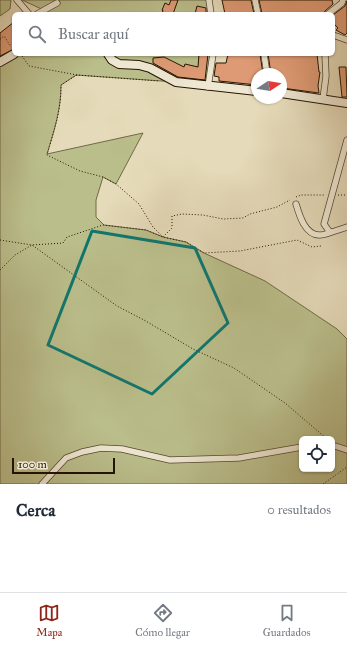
<!DOCTYPE html>
<html lang="es">
<head>
<meta charset="utf-8">
<style>
  body { margin:0; font-family:"IM FELL Great Primer",serif; background:#f6f6f7; color:#1f2937 }
  .controls { position:absolute; right:12px; bottom:12px; display:grid; overflow:hidden; border-radius:6px; box-shadow:0 1px 3px #0004 }
  .controls button { width:36px; height:36px; display:grid; place-items:center; padding:0; border:0; border-bottom:1px solid #e0e1e3; background:#fff; color:#1f2937; font:20px sans-serif }
  .compass { position:absolute; left:251px; top:68px; width:36px; height:36px; border-radius:50%; background:#fff; box-shadow:0 1px 3px #0004; rotate:78deg }
  .scale { position:absolute; left:12px; bottom:10px; width:103px; box-sizing:border-box; padding-left:4px; border:2px solid #261401; border-top:0; font-size:11px; line-height:14px; white-space:nowrap; color:#261401; -webkit-text-stroke:3px #eee7d2; paint-order:stroke }
  .list { margin:0; padding:0; list-style:none }
  h2 { display:flex; justify-content:space-between; align-items:center; height:52px; margin:0; padding:0 16px; font-size:17px }
  h2 small { font-size:13px; font-weight:400; color:#747a83 }
  .icon { flex:none; width:22px; height:22px; fill:none; stroke:currentColor; stroke-width:2; stroke-linecap:round; stroke-linejoin:round }
  .map { position:relative; flex:none; width:347px; height:484px; overflow:hidden }
  .search { position:absolute; background:#fff; box-shadow:0 1px 3px #0004; left:12px; right:12px; top:12px; height:44px; display:flex; align-items:center; gap:10px; box-sizing:border-box; padding:0 14px; border-radius:6px; color:#747a83; font-size:15px }
  .sheet { height:108px; background:#fff }
  nav { display:flex; justify-content:space-around; align-items:center; box-sizing:border-box; height:56px; border-top:1px solid #e0e1e3; background:#fff; font-size:11px; color:#747a83 }
  nav a { display:grid; justify-items:center; gap:2px }
  nav .on { color:#8f2418 }
  .map>svg:first-child { display:block }
  .green { fill:#babe8b; stroke:#706946; fill-rule:evenodd }
  .building { fill:#de9a74; stroke:#261401 }
  .lines { fill:none; stroke-linecap:round; stroke-linejoin:round }
  .street-casing { stroke:#56462f; stroke-width:7 }
  .secondary-casing { stroke:#261401; stroke-width:10 }
  .path { stroke:#261401; stroke-width:1; stroke-dasharray:1 2; stroke-linecap:butt }
  .street { stroke:#eee7d2; stroke-width:5.5 }
  .secondary { stroke:#eee7d2; stroke-width:8 }
  .marked { fill:none; stroke:#0f766e; stroke-width:3; stroke-linejoin:round }
</style>
</head>
<body>
<div class="map">
<svg width="347" height="484" viewBox="0 0 347 484">
  <rect width="100%" height="100%" fill="#e5dab9"/>
  <filter id="stains"><feTurbulence type="fractalNoise" baseFrequency=".005" numOctaves="4"/><feColorMatrix values="0 0 0 0 .2 0 0 0 0 .09 0 0 0 0 .02 0 0 0 .5 -.17"/></filter>
  <radialGradient id="worn" r=".72"><stop offset=".6" stop-color="#630" stop-opacity="0"/><stop offset="1" stop-color="#630" stop-opacity=".3"/></radialGradient>
  <path class="green" d="M0 0H11L10 9 0 16Z
    M22 0H209L211 14H47L48 12Z
    M4 36 14 51V54H213L208 87 176 82 76 75 61 85C61 110 54 131 47 154L143 133 116 184 103 177 96 200V217L104 225 146 230 163 237 186 242 204 253 265 281 337 329 347 339V484H0V39ZM302 439H332V469H302Z"/>
  <path class="building" d="M171 0H178L173 14H162L163 10H162L165 3 169 5Z
    M222 0H251L254 14H225Z
    M259 0H332L333 4 325 11 324 14H262Z
    M347 1V33L345 35 336 30 338 28 333 23V15L345 6Z
    M197 6 206 8V14H195Z
    M14 22V49L0 56V33Z
    M199 54H208L205 80 178 77 153 63V58L164 57 184 67 185 64 198 67Z
    M228 54H260L263 74H257V85L219 81V77L214 76 216 63H226Z
    M268 54H317L319 72H320L318 86 319 93 282 88 283 82 281 83V74H271Z
    M339 67H346L347 97H342Z"/>
  <g class="lines">
    <defs>
      <path id="street" d="M17 0 29 14
        M209 0 211 14
        M255 0 258 14
        M37 14 57 3
        M328 14 342 3 343 0
        M333 35 347 40
        M264 54 267 74
        M208 87 213 54
        M323 99 326 76 325 54
        M347 140 324 224 329 231 332 232 347 227
        M296 204C299 214 305 236 320 235 324 235 329 233 332 232
        M332 445 347 450
        M42 484 66 458 82 452 101 448 122 449 170 460 239 458 302 447"/>
      <path id="secondary" d="M108 54 112 60 119 64 139 65 150 68 176 82 257 91
        M0 62 14 54
        M281 93 347 103"/>
    </defs>
    <use href="#street" class="street-casing"/>
    <use href="#secondary" class="secondary-casing"/>
    <path class="path" d="M0 39 4 36 11 47
      M22 56 29 66 77 75 159 81
      M77 75 61 85C61 113 54 129 47 155L80 171 103 177 116 184 139 204 153 227 163 237 172 228V216L182 214 203 215 223 219 243 218 250 214 277 207 290 200
      M338 195H347
      M296 197 301 195H325
      M0 240 32 245 117 306 144 320 193 349 234 368 285 403 327 439
      M0 270 15 255 32 245 63 243 67 237 103 225 146 230 163 237 186 242 204 253 240 251 297 240 312 247 321 246
      M323 484 347 467"/>
    <use href="#street" class="street"/>
    <use href="#secondary" class="secondary"/>
  </g>
  <path class="marked" d="M92 231 195 248 228 323 152 394 48 345Z"/>
  <rect width="100%" height="100%" filter="url(#stains)"/>
  <rect width="100%" height="100%" fill="url(#worn)"/>
</svg>
<div class="controls">
<button><svg class="icon" aria-label="locate" viewBox="0 0 24 24"><circle cx="12" cy="12" r="6"/><path d="M12 2v4M12 18v4M2 12h4M18 12h4"/></svg></button>
</div>
<svg class="compass" viewBox="-18 -18 36 36"><path d="M0-13l5 13h-10z" fill="#e53935"/><path d="M0 13l5-13h-10z" fill="#747a83"/></svg>
<div class="scale">100 m</div>
<div class="search"><svg class="icon" aria-label="search" viewBox="0 0 24 24"><circle cx="10" cy="10" r="6"/><path d="M15 15l6 6"/></svg>Buscar aquí</div>
</div>
<section class="sheet">
<h2>Cerca<small>0 resultados</small></h2>
<ul class="list">
</ul>
</section>
<nav>
<a class="on"><svg class="icon" aria-label="map" viewBox="0 0 24 24"><path d="M3 6l6-2 6 2 6-2v14l-6 2-6-2-6 2zM9 4v14M15 6v14"/></svg>Mapa</a>
<a><svg class="icon" aria-label="directions" viewBox="0 0 24 24"><path d="M12 3l9 9-9 9-9-9zM9 14v-3h6M13 9l2 2-2 2"/></svg>Cómo llegar</a>
<a><svg class="icon" aria-label="saved" viewBox="0 0 24 24"><path d="M7 4h10v16l-5-4-5 4z"/></svg>Guardados</a>
</nav>
</body>
</html>
